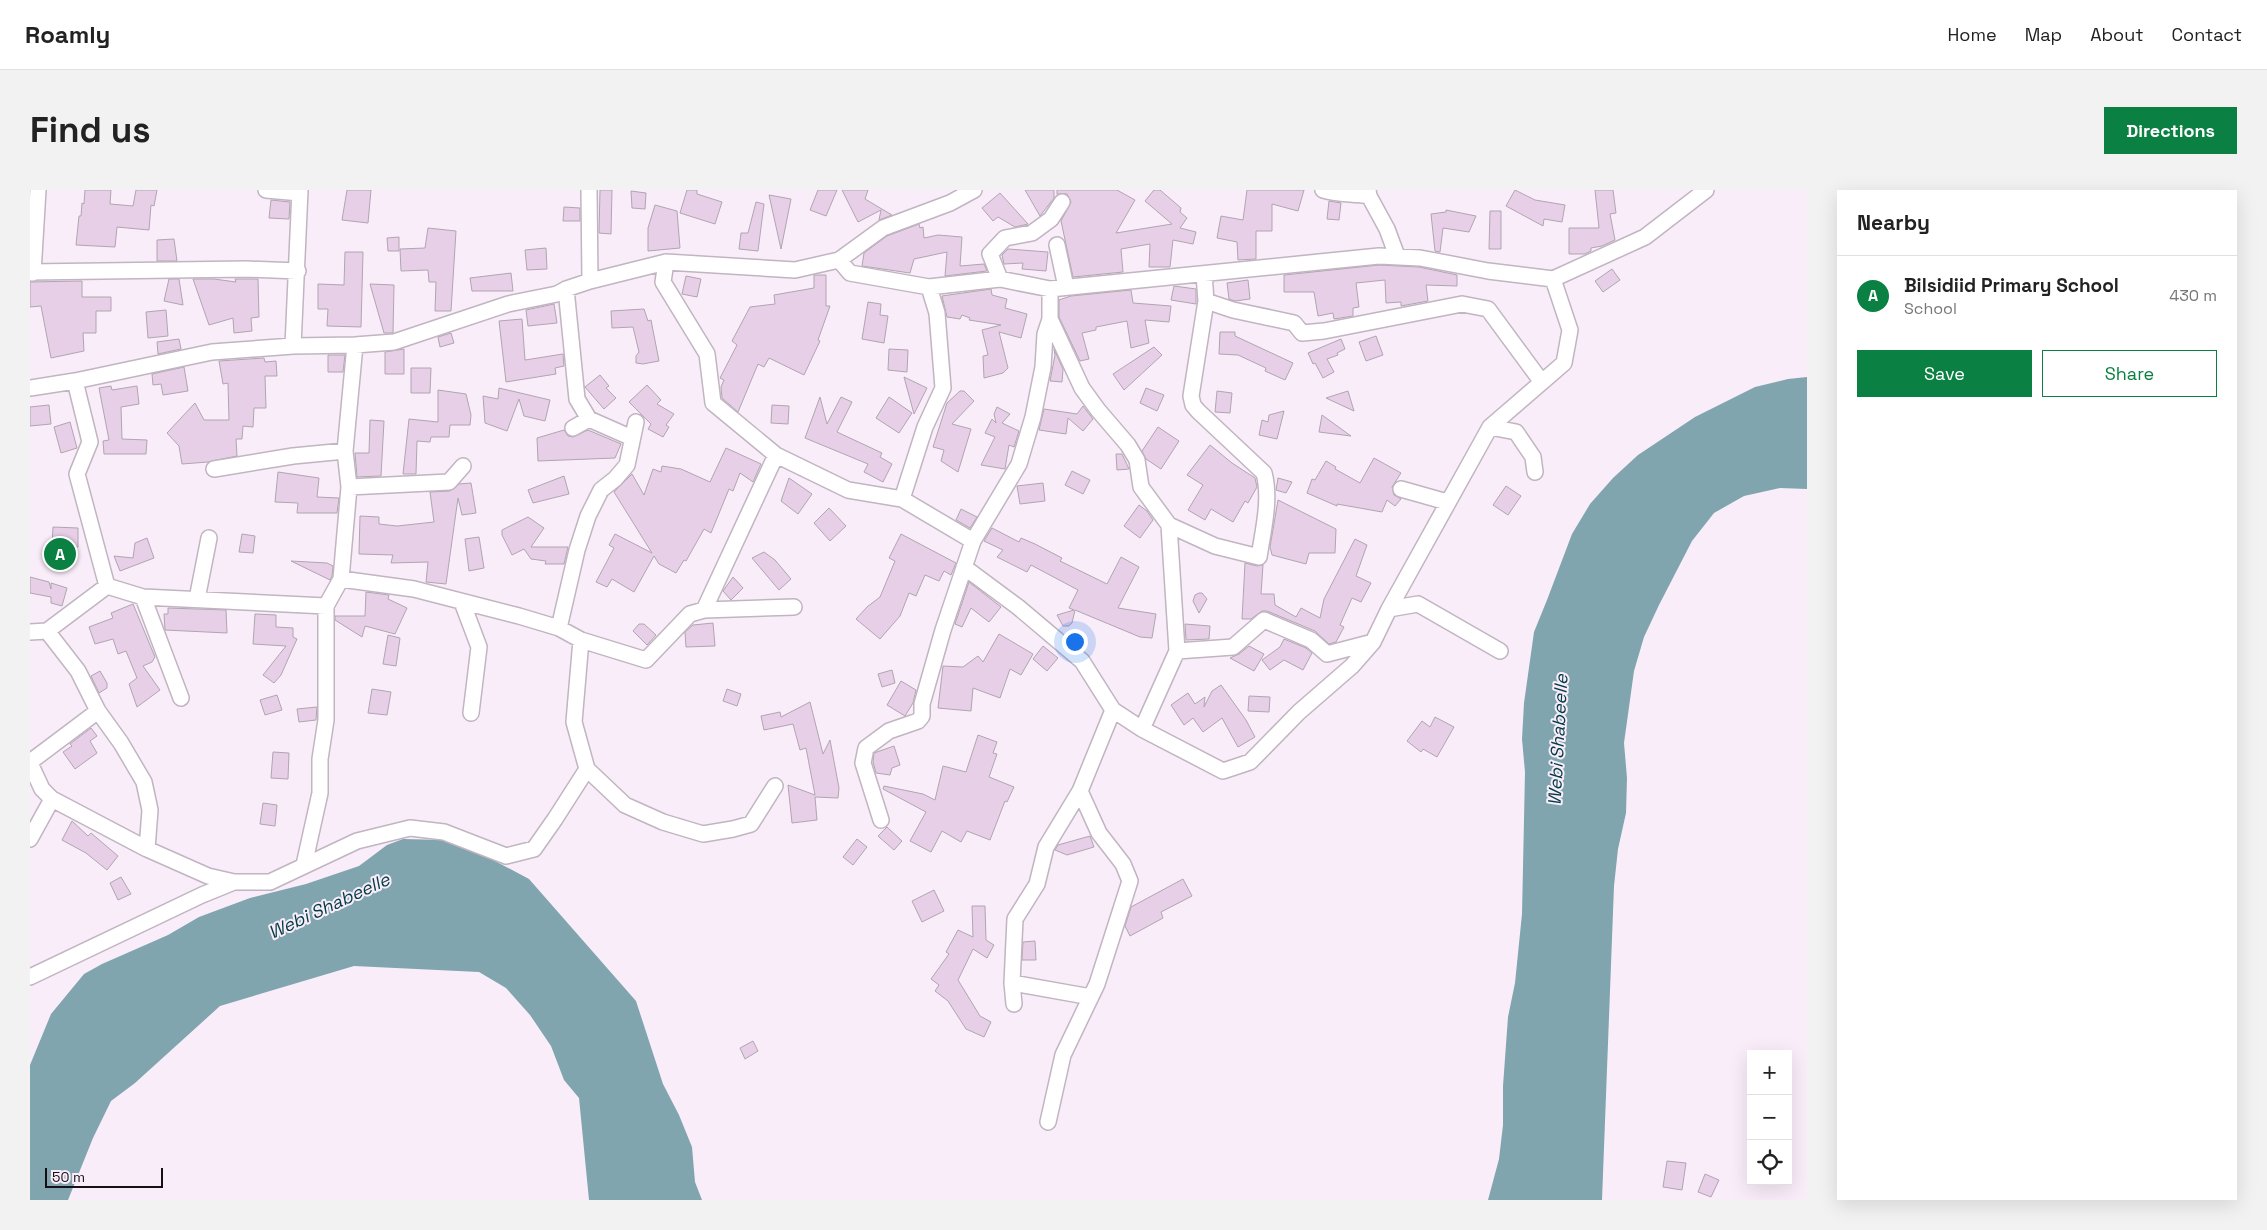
<!DOCTYPE html>
<html lang="en">
<head>
<meta charset="utf-8">
<style>
  body { margin:0; font-family:"Space Grotesk",sans-serif; background:#f2f2f2; color:#222 }
  .controls { position:absolute; right:15px; bottom:15px; display:grid; overflow:hidden; border-radius:0px; box-shadow:0 5px 20px #0002 }
  .controls button { width:45px; height:45px; display:grid; place-items:center; padding:0; border:0; border-bottom:1px solid #e0e0e0; background:#fff; color:#222; font:25px sans-serif }
  .scale { position:absolute; left:15px; bottom:12px; width:118px; box-sizing:border-box; padding-left:5px; border:2px solid #141014; border-top:0; font-size:14px; line-height:18px; white-space:nowrap; color:#141014; -webkit-text-stroke:4px #f9edf9; paint-order:stroke }
  .you { position:absolute; left:1044px; top:451px; width:18px; height:18px; margin:-12px; border:4px solid #fff; border-radius:50%; background:#1a73e8; box-shadow:0 0 0 8px #1a73e833 }
  .badge { display:grid; place-items:center; width:32px; height:32px; border-radius:50%; background:#0b8043; color:#fff; font-size:16px; font-weight:700 }
  .pin { position:absolute; translate:-50% -50%; border:2px solid #fff; box-shadow:0 1px 5px #0006 }
  .list { margin:0; padding:0; list-style:none }
  h2 { display:flex; justify-content:space-between; align-items:center; height:65px; margin:0; padding:0 20px; font-size:21px }
  h2 small { font-size:16px; font-weight:400; color:#767676 }
  .list li { display:grid; grid-template-columns:32px 1fr auto; gap:15px; align-items:center; box-sizing:border-box; height:80px; padding:0 20px; border-top:1px solid #e0e0e0 }
  .list b { display:block; font-size:19px; white-space:nowrap }
  .list p { margin:0; font-size:16px; white-space:nowrap; color:#767676 }
  .list em { font-size:16px; font-style:normal; color:#767676 }
  .actions { display:flex; gap:10px; padding:15px 20px }
  .actions a { flex:1; padding:11px 0; border:1px solid #0b8043; border-radius:0px; text-align:center; font-size:18px; color:#0b8043 }
  .actions .main { background:#0b8043; color:#fff }
  .icon { flex:none; width:28px; height:28px; fill:none; stroke:currentColor; stroke-width:2; stroke-linecap:round; stroke-linejoin:round }
  .map { position:relative; flex:none; width:1777px; height:1010px; overflow:hidden; border-radius:0px }
  header { display:flex; align-items:center; gap:30px; box-sizing:border-box; height:70px; padding:0 25px; background:#fff; border-bottom:1px solid #e0e0e0 }
  header strong { font-size:24px }
  nav { display:flex; gap:28px; margin-inline-start:auto; font-size:18px }
  .intro { display:flex; align-items:center; justify-content:space-between; box-sizing:border-box; height:120px; padding:0 30px }
  h1 { margin:0; font-size:35px }
  .button { padding:12px 22px; border-radius:0px; background:#0b8043; color:#fff; font-size:18px; font-weight:700 }
  main { display:flex; gap:30px; padding:0 30px }
  aside { flex:1; background:#fff; border-radius:0px; box-shadow:0 5px 20px #0002 }
  .map>svg:first-child { display:block }
  .water { fill:#80a5ae }
  .building { fill:#e7cfe7; stroke:#b0a5b0 }
  .lines { fill:none; stroke-linecap:round; stroke-linejoin:round }
  .minor-casing { stroke:#c0b5c0; stroke-width:18 }
  .minor { stroke:#fff; stroke-width:15 }
  .labels { text-anchor:middle; stroke-width:4; stroke-linejoin:round; paint-order:stroke }
  .water-label { font-size:18px; font-style:italic; fill:#003c46; stroke:#f9edf9 }
</style>
</head>
<body>
<header>
<strong>Roamly</strong>
<nav><a>Home</a><a>Map</a><a>About</a><a>Contact</a></nav>
</header>
<div class="intro"><h1>Find us</h1><a class="button">Directions</a></div>
<main>
<div class="map">
<svg width="1777" height="1010" viewBox="0 0 1777 1010">
  <rect width="100%" height="100%" fill="#f9edf9"/>
  <path class="water" d="M1777 187V299L1750 298 1714 306 1684 323 1662 351 1629 415 1614 447 1604 481 1594 553 1597 588 1596 623 1588 659 1584 696 1572 1010H1458L1469 969 1473 935V896L1478 827 1485 793 1492 724 1495 582 1492 549 1494 513 1504 442 1517 410 1542 344 1560 314 1583 288 1608 265 1665 227 1725 197 1758 189Z
    M373 649 414 650 437 656 499 689 606 811 633 894 649 925 662 957 665 992 672 1010H559L549 908 534 890 521 856 500 825 476 798 449 782 324 776 190 816 105 893 81 911 63 948 38 1010H0V875L21 824 54 784 72 774 138 745 169 727 220 708 276 694 329 676 357 655Z"/>
  <path class="building" d="M55 0H81L80 14 103 16 106 0H127L124 16 121 15 119 40 87 37 85 57 46 55 49 26H51L52 13 54 14Z
    M317 0H341L338 33 312 30Z
    M570 0H582L581 44 569 43Z
    M657 0H667V4L692 12 685 34 650 23Z
    M788 0H807L796 26 780 20Z
    M812 0H838L835 9 862 25 849 30 851 20 828 32Z
    M995 0H1024V8L1010 26Z
    M1027 0H1087L1105 10 1086 43 1142 34 1115 11 1124 0H1130L1151 18 1150 22 1157 28 1150 38 1166 42 1163 54 1143 50 1140 77H1119L1120 54 1091 59 1093 82 1043 87 1031 31 1041 12 1037 4H1027Z
    M1217 0H1274L1268 21 1242 14V41H1226V69L1208 70 1207 52 1187 48 1191 26 1213 30Z
    M1485 0 1505 10 1535 15 1532 32 1514 29 1513 36 1476 16Z
    M1565 0H1583L1586 23 1580 24 1585 50 1572 56 1561 58V61L1555 64H1539V38H1569Z
    M601 1 616 3 615 19 602 18Z
    M970 3 998 34 985 37 968 27 963 31 952 18Z
    M739 5 761 9 751 59Z
    M241 10 260 12 259 29 239 28Z
    M1299 11 1311 13 1309 30 1297 29Z
    M726 12 734 14 728 61 709 59 711 43H718Z
    M625 15 647 21 650 58 618 61V38Z
    M534 17 550 18V31H533Z
    M1416 20 1446 26 1439 42 1413 38 1410 62 1405 61 1401 24 1416 22Z
    M1460 21H1471V59H1459Z
    M889 34 890 38 893 37 894 48 908 45 932 47 930 76 954 74 957 81 915 86 917 62 884 69 880 83 832 76 834 63 857 46Z
    M398 38 426 41 421 121H405L406 92H399L398 80 371 81 370 59 395 58Z
    M369 47V61H358L357 48Z
    M144 49 147 71H127V50Z
    M516 58 517 79 497 80 495 60Z
    M978 59 1018 62 1016 81 992 79 993 73 974 74 972 65Z
    M315 62H333L331 137 297 136 298 119H288V94L314 95Z
    M1349 75 1389 77 1427 85V96L1396 95 1398 111 1371 116V112L1356 113 1355 90 1326 93 1329 117 1323 118V126L1304 129 1303 123 1288 126 1284 102H1254V85Z
    M1582 79 1590 90 1573 102 1565 91Z
    M481 83 483 101H442L440 88Z
    M784 85H796V116H800L788 150 790 151 774 185 739 168 734 177 728 174 708 222 692 208 691 197 694 190 690 188 707 155 702 151 720 117 745 114 744 105 784 98Z
    M656 86 671 89 667 107 652 104Z
    M139 89H149L153 115 134 111Z
    M163 89H184L206 92 205 89H228L229 127 221 128 222 141 204 143 203 128 179 135Z
    M1218 90 1220 109 1205 111 1199 109 1197 93Z
    M52 91V107H81V121H66V143H53L54 161 21 168 11 116 0 117V92Z
    M340 94 364 95 363 143H354Z
    M1144 96 1166 99V114L1141 110Z
    M961 99 962 105 977 109 975 118 997 124 991 148 969 142 978 178 973 183 954 188 953 166 958 165 952 140 971 135 939 130 940 128 932 125 930 129 917 127 912 106Z
    M1101 100 1103 113 1141 116 1139 132 1115 130 1119 153 1101 158 1097 131 1066 137V140L1052 143 1059 169 1050 171 1029 127V110L1041 106Z
    M838 112 851 114 850 125 858 126 854 153 832 149Z
    M524 114 527 133 498 136 496 120Z
    M614 119 618 131 621 130 629 171 613 174 606 173V166L609 162 603 137 582 138 581 121Z
    M136 120 138 146 118 148 116 122Z
    M492 129 495 170 533 164 534 176 525 178 526 184 476 192 469 131Z
    M1190 142H1205V146L1263 173 1255 190 1235 181 1236 178 1208 165 1189 164Z
    M421 143 424 153 410 157 408 147Z
    M1346 146 1353 165 1336 171 1329 152Z
    M149 149 151 159 128 164 127 152Z
    M1311 149 1315 159 1307 163 1308 165 1297 169 1304 182 1293 188 1285 173 1283 174 1278 163Z
    M1124 157 1132 165 1094 200 1083 184Z
    M374 159V184H355V162Z
    M859 159 878 160 877 182 858 180Z
    M1024 159 1033 179 1032 192 1020 191 1025 165Z
    M298 165H315L313 182H298Z
    M234 168 235 172 246 171 247 186H235L236 218H224L223 237 213 236 212 249H206L207 266 178 272 152 274 149 256 137 243 165 213 174 230H199L198 193 193 194 189 171Z
    M154 177 158 201 133 205 131 194 123 195 122 184Z
    M381 178H401L400 203H381Z
    M570 185 579 196 576 198 586 208 574 219 555 197Z
    M874 187 897 198 884 224Z
    M617 195 631 210 627 214 644 224 636 235 639 237 633 247 618 239 621 234 599 212Z
    M81 196 82 200 107 196 109 214 91 217 92 249 117 250 116 264H74L73 251 79 250 69 198Z
    M469 198 520 210 515 231 494 226 489 209 477 241 455 233 453 206 468 209Z
    M1116 198 1134 205 1127 221 1110 213Z
    M408 200 436 204 441 225 440 235H420L419 247H401L400 252 387 251 386 284H373L379 229 408 232Z
    M930 201H934L944 211 922 234 941 239 928 282 911 271 914 260 903 257 917 213Z
    M1187 201 1202 203 1200 223 1185 222Z
    M1318 201 1324 221 1296 208Z
    M790 207 797 234 811 207 822 212 807 242 852 263 850 267 862 274 853 292 834 282 838 274 775 248Z
    M859 207 882 223 869 243 846 228Z
    M19 215 21 234 0 236V217Z
    M742 215 759 216 758 234 741 233Z
    M1053 216 1063 229 1053 241 1038 228 1036 244 1009 240 1014 219 1047 224Z
    M967 217 980 224 972 233 989 241 984 257 979 255 975 279 951 275 965 247 955 243 962 229 966 233 964 224Z
    M1254 221 1247 249 1229 245 1232 230 1238 232 1239 225Z
    M1292 225 1321 246 1289 242Z
    M340 230 354 231 351 286 327 287 325 263H339Z
    M40 232 47 258 31 263 24 237Z
    M1128 237 1149 251 1131 279 1116 269 1112 261Z
    M534 240 538 246 543 247 558 240 591 254 585 268 508 271 507 248Z
    M1180 255 1202 273 1225 288 1227 297 1218 313 1215 311 1203 332 1181 319 1175 330 1158 320 1173 295 1157 285Z
    M696 258 731 274 723 292 710 283 703 301 699 299 681 343 674 339 656 371 654 370 646 383 629 374 624 366 604 402 582 389 577 397 566 392 584 358 579 355 585 344 622 363 584 302 602 284 614 305 623 279 631 282 632 276 651 279 680 292Z
    M1086 264H1092L1099 279 1087 280Z
    M1344 268 1371 283 1362 297 1364 305 1371 309 1365 316 1357 310 1352 322 1307 314V316L1277 303 1282 289 1285 290 1296 271 1306 277 1305 279 1330 293Z
    M1042 281 1060 290 1053 304 1035 295Z
    M248 282 289 288 287 307 309 308 307 323H267L268 313 245 312Z
    M534 286 539 304 503 313 498 300Z
    M759 288 782 304 768 324 751 311Z
    M1248 288 1262 292 1256 303 1246 300Z
    M441 293 446 323 432 325 428 308 416 394 396 392 398 372 361 373 363 365 329 364 330 326 349 327V334L367 336 404 332 400 302 420 301 429 294Z
    M1013 293 1015 311 990 314 987 296Z
    M1476 296 1491 306 1478 325 1463 315Z
    M1248 310 1306 339 1305 363H1279L1276 374 1242 365 1240 357Z
    M1109 315 1117 321 1123 330 1110 348 1094 336Z
    M799 318 816 336 800 351 784 333Z
    M931 319 947 327 940 338 926 330Z
    M498 327 514 338 501 357H538L534 374H515L516 371 501 369 494 359 482 365 472 345V340Z
    M23 337 48 338V357L22 356Z
    M962 338 989 352 991 348 1005 354 1032 368 1030 371 1077 394 1091 367 1109 377 1088 418 1126 424 1122 448 1110 447 1045 420 1042 433 1039 436H1033L1027 425 1044 420 1039 418 1048 400 1001 375 997 382 967 367 973 360 954 351Z
    M212 344 225 346 223 363 209 362Z
    M871 344 926 373 921 385 914 381 909 391 895 385 886 406 879 403 870 426 850 449 826 429 837 417 850 407 865 371 859 368Z
    M449 347 454 378 439 381 435 349Z
    M117 348 124 368 90 381 84 366 103 368 105 353Z
    M1325 349 1337 355 1326 386 1341 393 1331 412 1322 408 1310 435 1314 437 1306 452 1299 454 1285 441 1237 421H1232L1221 429H1212L1215 373 1227 376 1233 375 1231 404H1244L1245 415 1266 427 1271 418 1290 428 1294 409Z
    M734 362 745 370 761 389 749 400 722 368Z
    M261 371 297 373 303 376 302 386 300 390Z
    M0 387 19 392 21 399V393L37 398 32 416 21 413V407L0 403Z
    M703 387 713 398 701 410 693 401Z
    M939 392 971 417 959 432 941 418 932 437 925 434Z
    M336 402 359 405 358 409 377 418 365 444 335 436 332 447 305 430V426H335Z
    M1169 403H1172L1177 409 1169 423 1163 411 1165 405Z
    M103 414 125 467 122 472 113 476 130 500 107 517 99 494 107 488 96 461 88 464 83 449 65 454 59 437 83 428 81 423Z
    M138 418 196 420 197 443 135 440 134 424H138Z
    M225 424 246 425V437L263 438V447L267 449 251 485 244 493 233 485 256 456 223 454Z
    M683 433 685 456 656 457 655 442 663 435Z
    M609 434H614L626 445 617 455 603 441Z
    M1155 434 1180 436 1179 449 1156 450Z
    M969 444 1003 464 991 485 980 479 970 508 943 498 941 521 908 518 913 476 933 477 948 466 953 472Z
    M358 445 370 448 366 476 353 474Z
    M1254 449 1276 458 1282 463 1273 480 1254 470 1240 480 1232 470 1250 457Z
    M1013 456 1028 468 1017 481 1003 469Z
    M1219 456 1234 464 1224 481 1200 468 1209 464Z
    M862 480 865 493 852 497 848 484Z
    M70 481 77 493V498L69 503 61 486Z
    M871 491 886 500 883 513 875 526 857 515Z
    M1191 495 1216 530 1225 547 1208 557 1192 528 1173 542 1163 528 1154 535 1141 515 1158 503 1165 514 1175 507 1174 517 1182 501Z
    M342 499 361 502 357 525 338 523Z
    M697 499 711 504 707 516 693 511Z
    M247 505 252 520 235 525 230 510Z
    M1219 506 1240 507 1239 522 1218 521Z
    M780 512 793 564 800 550 809 598 808 608 785 607 787 630 762 633 758 595 785 605 776 558 770 560 763 534 734 540 731 526 750 522 751 527Z
    M287 517 286 530 269 532 267 519Z
    M1405 527 1424 537 1407 567 1393 559 1391 562 1377 551 1392 531 1400 537Z
    M61 538 67 546 60 551 67 563 45 579 33 562 42 556 40 554Z
    M948 545 967 552 963 563 967 564 959 587 984 597 977 612 975 611 960 650 937 641 931 652 912 641 901 662 880 651 896 622 853 599 854 596 893 604 905 610 913 576 936 582Z
    M864 556 870 575 862 578 860 585 846 583 843 572 844 563Z
    M243 562 259 563 258 589 241 588Z
    M233 613 247 615 245 636 230 634Z
    M42 631 58 646 61 643 88 666 77 680 56 663 32 650Z
    M857 637 872 651 864 660 848 646Z
    M1060 646 1064 657 1037 665 1025 660 1028 655Z
    M827 649 837 657 823 675 813 667Z
    M91 687 101 704 88 710 80 693Z
    M1153 689 1162 706 1131 722 1133 728 1100 746 1095 736 1101 717Z
    M904 700 914 721 892 732 882 711Z
    M942 716H955L956 750 964 755 957 768 943 759 928 790 950 826 961 832 954 847 936 839 918 811 905 801 909 795 901 789 919 764 916 762 928 740 943 747Z
    M1005 751 1006 770H992L993 752Z
    M723 851 728 861 715 869 710 858Z
    M1637 971 1656 973 1652 1000 1633 997Z
    M1675 984 1689 990 1681 1007 1668 1002Z"/>
  <g class="lines">
    <defs>
      <path id="minor" d="M236 0 270 3
        M559 0 560 91
        M1293 0C1308 5 1323 3 1339 6
        M1338 0 1339 6 1357 39 1367 66
        M1027 55 1036 97
        M809 70 820 83 899 97 970 89 1020 99 1349 66 1390 68 1458 81 1523 89 1615 47 1676 0
        M636 72 633 92 677 164 683 213 746 265 818 300 872 309 943 351
        M0 82 216 79 268 81
        M3 83 8 0
        M970 89 960 64 975 48 1002 43 1021 29 1032 12
        M536 99 547 209 559 229 602 248
        M1176 111 1203 120 1264 133 1272 143 1294 141 1432 114 1458 119 1511 191
        M1020 129 1052 198 1068 220 1098 255 1107 270 1111 297 1139 335 1185 356 1229 367C1233 341 1241 309 1234 283L1168 221 1163 215 1161 206 1176 111 1174 84
        M263 156 270 0
        M45 191 60 252 47 284 77 396
        M0 198 45 191 182 162 263 156 325 155 364 152 478 114 527 104 536 99 560 91 636 72 765 80 809 70 853 38 920 13 944 0
        M1460 237 1486 242 1503 267 1505 282
        M543 238 559 229
        M184 279 263 266 315 261
        M319 297 419 292 433 276
        M1371 299 1417 312
        M872 309 895 237 913 198 907 123 899 97
        M934 377 988 417 1052 471 1083 520 1112 539 1193 581 1220 572 1269 522 1322 476 1343 452 1359 419 1460 237 1534 173 1540 140 1523 89
        M311 389 384 399 489 426 529 438 551 450 616 470 660 424 674 420 764 417
        M113 407 151 508
        M167 409 179 348
        M432 412 449 457 441 523
        M1359 419 1388 414 1470 461
        M674 420 746 265
        M529 438 547 360 558 326 571 300 585 289 597 275 606 232
        M17 441 48 481 68 521 91 553 114 592 120 620 117 659
        M0 442 17 441 77 396 113 407 296 416
        M551 450 544 532 557 579 595 615 633 632 673 644 703 639 721 634 745 596
        M1147 461 1203 457 1234 430 1281 450 1297 464 1343 452
        M1112 539 1147 461 1139 335
        M0 572 68 521
        M0 573 12 599 22 609 117 659 178 686 204 692H240L327 651 380 638 414 642 476 666 504 659 525 629 557 579
        M851 630 833 573 836 558 859 541 888 531 892 526V514L913 440 943 351 989 274 1003 227 1013 177 1015 144 1020 129V99
        M0 649 22 609
        M274 675 290 603V569L296 530V416L311 389 319 297 315 261 325 155
        M0 787 172 705 204 692
        M982 793 1061 807
        M984 814 982 793 985 729 1007 694 1016 657 1050 601 1083 520
        M1018 932 1033 865 1067 794 1100 691 1093 674 1069 643 1050 601"/>
    </defs>
    <use href="#minor" class="minor-casing"/>
    <use href="#minor" class="minor"/>
  </g>
  <g class="labels">
    <g class="water-label">
      <text transform="translate(1528 550) rotate(-87)" y="6">Webi Shabeelle</text>
      <text transform="translate(299 716) rotate(-25)" y="6">Webi Shabeelle</text>
    </g>
  </g>
</svg>
<div class="controls">
<button>+</button>
<button>−</button>
<button><svg class="icon" aria-label="locate" viewBox="0 0 24 24"><circle cx="12" cy="12" r="6"/><path d="M12 2v4M12 18v4M2 12h4M18 12h4"/></svg></button>
</div>
<div class="scale">50 m</div>
<div class="you"></div>
<div class="pin badge" style="left:30px;top:364px">A</div>
</div>
<aside>
<h2>Nearby<small></small></h2>
<ul class="list">
<li><span class="badge">A</span><div><b>Bilsidiid Primary School</b><p>School</p></div><em>430 m</em></li>
</ul>
<div class="actions"><a class="main">Save</a><a>Share</a></div>
</aside>
</main>
</body>
</html>
